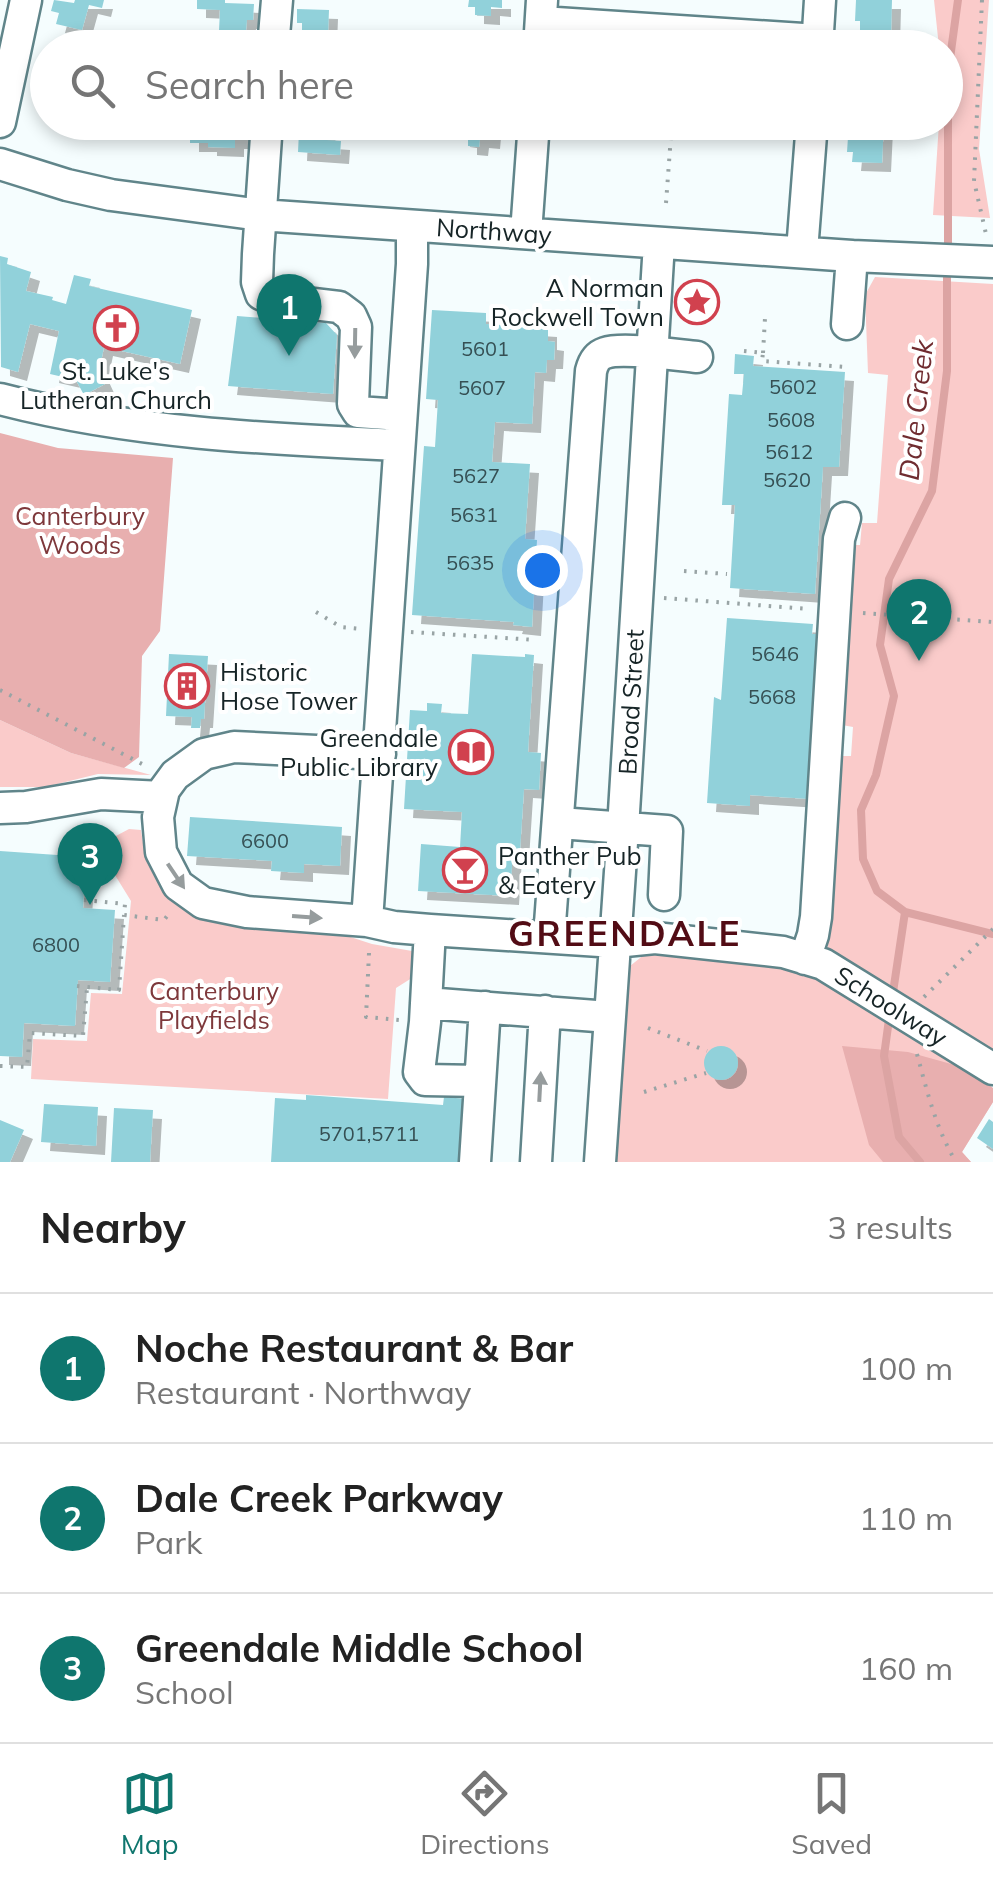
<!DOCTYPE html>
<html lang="en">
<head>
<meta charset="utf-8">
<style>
  body { margin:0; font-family:Mulish,sans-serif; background:#f6f6f6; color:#222 }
  .you { position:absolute; left:542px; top:570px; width:35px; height:35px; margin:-25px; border:8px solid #fff; border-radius:50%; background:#1a73e8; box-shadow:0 0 0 15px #1a73e833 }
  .badge { display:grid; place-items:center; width:65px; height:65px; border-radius:50%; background:#0f766e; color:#fff; font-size:32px; font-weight:700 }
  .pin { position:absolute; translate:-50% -82px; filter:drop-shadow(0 2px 5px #0008) }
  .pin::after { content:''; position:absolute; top:52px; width:35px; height:30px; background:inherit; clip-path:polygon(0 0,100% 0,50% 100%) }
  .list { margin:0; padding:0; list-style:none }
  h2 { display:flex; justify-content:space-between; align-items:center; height:130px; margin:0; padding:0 40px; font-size:42px }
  h2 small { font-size:32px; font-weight:400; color:#767676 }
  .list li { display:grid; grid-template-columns:65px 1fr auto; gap:30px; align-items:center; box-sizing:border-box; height:150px; padding:0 40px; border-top:2px solid #e0e0e0 }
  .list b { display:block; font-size:38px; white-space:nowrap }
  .list p { margin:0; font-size:32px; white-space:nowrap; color:#767676 }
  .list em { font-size:32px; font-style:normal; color:#767676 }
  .icon { flex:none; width:55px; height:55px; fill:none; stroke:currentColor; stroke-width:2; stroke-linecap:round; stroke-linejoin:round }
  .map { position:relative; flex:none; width:993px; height:1162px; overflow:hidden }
  .search { position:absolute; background:#fff; box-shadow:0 5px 15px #0003; left:30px; right:30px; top:30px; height:110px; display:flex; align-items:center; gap:25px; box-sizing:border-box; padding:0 35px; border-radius:55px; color:#767676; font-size:38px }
  .sheet { height:580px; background:#fff }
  nav { display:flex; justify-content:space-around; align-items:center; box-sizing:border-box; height:140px; border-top:2px solid #e0e0e0; background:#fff; font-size:28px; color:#767676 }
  nav a { display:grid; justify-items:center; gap:5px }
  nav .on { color:#0f766e }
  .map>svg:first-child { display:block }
  .green { fill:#facbca }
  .forest { fill:#e8afaf }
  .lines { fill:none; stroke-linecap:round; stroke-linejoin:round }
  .stream { stroke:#dca4a3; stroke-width:8 }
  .building { fill:#91d1da; filter:url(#shadow) }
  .minor-casing { stroke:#60858a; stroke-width:35 }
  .path { stroke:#99a4a5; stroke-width:4; stroke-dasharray:2.5 8; stroke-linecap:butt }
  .minor { stroke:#fff; stroke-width:30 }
  .oneway { fill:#969c9d }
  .labels { text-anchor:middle; stroke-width:8; stroke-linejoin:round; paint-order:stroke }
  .number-label { font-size:20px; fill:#354f53 }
  .street-label { font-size:25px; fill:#162426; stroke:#fff }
  .poi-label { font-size:25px; fill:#162426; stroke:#fff; text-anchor:end }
  .park-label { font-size:25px; fill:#7e383b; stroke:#fff }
  .water-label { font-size:28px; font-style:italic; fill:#702c30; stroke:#fff }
  .district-label { font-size:35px; font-weight:bold; letter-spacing:2.5px; fill:#520c15; stroke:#fff }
</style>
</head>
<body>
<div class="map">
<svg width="993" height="1162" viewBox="0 0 993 1162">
  <defs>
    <filter id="shadow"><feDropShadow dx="9" dy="9" stdDeviation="0" flood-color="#0004"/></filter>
  </defs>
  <rect width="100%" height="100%" fill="#f5fdfe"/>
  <path class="green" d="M934 0H989L979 149 990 218 933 215 939 123 946 122V48L939 47Z
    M875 277 993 284V1057L827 955 840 756H851L853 727 842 725 844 545H860L862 523H877L888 375 868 373 865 295Z
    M0 720 71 753 151 775 98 774 45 787H0Z
    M129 829 141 830 145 856 155 877 170 897 188 913 245 925 335 932 372 944 412 951 417 956 415 976 396 988 388 1099 31 1079 33 1039 87 1041 91 993 122 994 131 901 97 846Z
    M645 954C707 958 770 958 828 984L993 1088V1102L962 1152 971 1162H615L628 976 630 966Z"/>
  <path class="forest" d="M0 433 58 448 173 458 160 631 142 656 139 757 124 768 71 753 0 720Z
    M842 1046 908 1052 962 1067 993 1088V1102L962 1152 971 1162H883L869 1145Z"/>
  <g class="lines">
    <path class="stream" d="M948 255V73L958 0
      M905 912 993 934
      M892 999 905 912 877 891 863 859 861 810 876 775 894 696 880 645 889 579 932 491 947 371V269
      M890 1012 884 1056 899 1137 920 1162"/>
  </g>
  <path class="building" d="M54 0 74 3 75 0H104L102 8 89 5 82 30 56 24 59 13 51 11Z
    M197 0H225V3L254 4 253 20H247L246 30 219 31 220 10 197 9Z
    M469 0H502V8L491 7V16L475 15V7H468Z
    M856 0H892L891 35 881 34V42H870V33H860V21H855Z
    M297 9 329 10 328 35 302 34V23H297Z
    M206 122H226V126H244V140H235V148L208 147V143H190V129L206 130Z
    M310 122H327L326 140 341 141 340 155 298 152 299 131 309 132Z
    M461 122H498L497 129H492L491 140 480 139 479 147 468 146V139L461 138Z
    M849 122H884L882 163 852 162 853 152H847Z
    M0 256 8 258 7 264 31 272 26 291 53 297 52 300 66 304 74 275 91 279 89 286 192 310 180 364 104 347 99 371 105 384 84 395 76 380 50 374 59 331 30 324 18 372 1 367Z
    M432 310 486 313V324L548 328V341L555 342 554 360H547L546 373 535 372 532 424 495 422 492 462 530 464 525 539 537 540 532 627 513 625 514 622 412 615 424 446 435 447 438 400 426 399Z
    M237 316 326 323 337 335 333 394 228 386Z
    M735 354 754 356 753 366 845 372 839 467H823L815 594 730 588 735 505H722L729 394 742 395 744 374H734Z
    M727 618 813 624 812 634H821L810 799 750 795V806L707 803 714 697 721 700Z
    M169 654 208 656 204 719H201L200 728H191L192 717 166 716Z
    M472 654 525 657V654L534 655 528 752 541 753 539 790 524 789 520 850H513L510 896 418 891 421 844 460 847 462 812 404 809 410 710 427 711V703L442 704 441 713 468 714Z
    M190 817 342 827 340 866 304 864V873L271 871 272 861 187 856Z
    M0 851 86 857 83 908 115 910 110 982 78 980 75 1026 24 1023 22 1057 0 1056Z
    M704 1063a17 17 0 1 1 34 0a17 17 0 1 1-34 0Z
    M306 1095 443 1105 444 1097 467 1099 463 1162H271L275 1098 306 1100Z
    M44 1104 98 1107 96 1146 41 1142Z
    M114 1108 153 1110 150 1162H111Z
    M989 1119 993 1122V1149L977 1138Z
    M0 1120 24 1130 10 1162H0Z"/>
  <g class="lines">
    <defs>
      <path id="minor" d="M541 22 818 40
        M273 48 277 0
        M539 48 542 0
        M817 48 820 0
        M0 122 26 0
        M267 122 258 254 257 282 261 294 271 299 339 307 351 316 356 327 353 404 358 412 401 415
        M0 164 67 185 111 195 260 215 852 256 993 262
        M526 233 534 122
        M802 251 812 122
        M847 324 852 256
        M0 399C130 433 265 439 399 445
        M380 754 234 747 204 754 175 775 164 790 158 817 161 852 178 885 203 903 247 912 367 921 394 927 430 930 615 942 655 938 783 952 823 964 993 1069
        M0 808 26 807 101 794 162 797
        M559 823 667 831 664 895
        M367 921 412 264V226
        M430 930 425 1022 419 1072 425 1080 480 1081
        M549 937 591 371C593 363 596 356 605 353 622 347 676 355 697 357
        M805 959 813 935 816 917 839 539 845 518
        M426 1003 609 1017
        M475 1162 485 1007
        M536 1162 545 1011
        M600 1162 623 828 659 243"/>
    </defs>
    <use href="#minor" class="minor-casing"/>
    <path class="path" d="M982 0 974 181 986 234
      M666 203 672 122
      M744 351 763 353 762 361 846 367
      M763 353 765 318
      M684 571 727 574
      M539 590H549
      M664 598 809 609
      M316 612 341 627 361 629
      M863 613 993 622
      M411 632 536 640
      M0 690 146 766
      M84 900 125 904 124 915 164 920 171 911
      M369 953 366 1017 400 1020
      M77 986 119 990 124 915
      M924 997 993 929
      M648 1028 707 1051
      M917 1054C927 1091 936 1129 956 1162
      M0 1066 27 1067 30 1033 83 1036 87 988
      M644 1092 706 1073"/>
    <use href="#minor" class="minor"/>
  </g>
  <defs><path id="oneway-solid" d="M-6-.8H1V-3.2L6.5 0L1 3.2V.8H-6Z" transform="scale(2.5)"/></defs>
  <g class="oneway">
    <use href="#oneway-solid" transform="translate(355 343) rotate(91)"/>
    <use href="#oneway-solid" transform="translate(176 876) rotate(56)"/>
    <use href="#oneway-solid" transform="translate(307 917) rotate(4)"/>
    <use href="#oneway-solid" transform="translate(540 1087) rotate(-87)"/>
  </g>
  <defs>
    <symbol id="sight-ring" viewBox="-11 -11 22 22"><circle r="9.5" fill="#fff" stroke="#d1414e" stroke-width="1.5"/><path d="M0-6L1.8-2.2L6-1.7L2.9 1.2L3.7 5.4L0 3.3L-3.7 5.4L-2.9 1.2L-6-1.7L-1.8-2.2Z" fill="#d1414e"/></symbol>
    <symbol id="church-ring" viewBox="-11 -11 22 22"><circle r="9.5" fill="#fff" stroke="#d1414e" stroke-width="1.5"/><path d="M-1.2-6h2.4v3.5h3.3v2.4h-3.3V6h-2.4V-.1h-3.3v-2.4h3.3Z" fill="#d1414e"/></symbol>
    <symbol id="building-ring" viewBox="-11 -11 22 22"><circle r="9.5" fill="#fff" stroke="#d1414e" stroke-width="1.5"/><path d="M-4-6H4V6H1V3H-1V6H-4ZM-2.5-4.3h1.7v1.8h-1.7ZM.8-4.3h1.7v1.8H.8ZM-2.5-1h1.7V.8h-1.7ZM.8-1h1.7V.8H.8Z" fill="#d1414e"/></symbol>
    <symbol id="library-ring" viewBox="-11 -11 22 22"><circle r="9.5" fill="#fff" stroke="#d1414e" stroke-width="1.5"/><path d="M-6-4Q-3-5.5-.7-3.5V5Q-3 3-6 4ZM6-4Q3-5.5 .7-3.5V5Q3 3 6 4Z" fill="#d1414e"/></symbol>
    <symbol id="bar-ring" viewBox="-11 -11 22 22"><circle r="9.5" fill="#fff" stroke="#d1414e" stroke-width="1.5"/><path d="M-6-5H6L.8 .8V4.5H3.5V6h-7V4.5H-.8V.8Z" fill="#d1414e"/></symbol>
  </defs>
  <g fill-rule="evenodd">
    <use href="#sight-ring" x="672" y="277" width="50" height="50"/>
    <use href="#church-ring" x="91" y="303" width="50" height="50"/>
    <use href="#building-ring" x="162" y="661" width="50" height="50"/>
    <use href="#library-ring" x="446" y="727" width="50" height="50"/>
    <use href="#bar-ring" x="440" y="845" width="50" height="50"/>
  </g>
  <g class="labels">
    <g class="number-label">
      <text x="485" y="356">5601</text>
      <text x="793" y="394">5602</text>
      <text x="482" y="395">5607</text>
      <text x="791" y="427">5608</text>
      <text x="789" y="459">5612</text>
      <text x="476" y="483">5627</text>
      <text x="787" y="487">5620</text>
      <text x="474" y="522">5631</text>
      <text x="470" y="570">5635</text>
      <text x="775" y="661">5646</text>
      <text x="772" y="704">5668</text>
      <text x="265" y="848">6600</text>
      <text x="56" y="952">6800</text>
      <text x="369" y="1141">5701,5711</text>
    </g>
    <g class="street-label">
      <text transform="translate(494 231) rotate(4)" y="9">Northway</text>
      <text transform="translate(631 702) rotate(-87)" y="9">Broad Street</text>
      <text transform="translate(891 1006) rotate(32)" y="9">Schoolway</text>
    </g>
    <g class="poi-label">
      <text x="664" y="297">A Norman<tspan x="664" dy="29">Rockwell Town</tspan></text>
      <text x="116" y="380" text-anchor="middle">St. Luke's<tspan x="116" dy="29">Lutheran Church</tspan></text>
      <text x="220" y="681" text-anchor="start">Historic<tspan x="220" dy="29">Hose Tower</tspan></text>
      <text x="438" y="747">Greendale<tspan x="438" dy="29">Public Library</tspan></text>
      <text x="498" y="865" text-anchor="start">Panther Pub<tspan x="498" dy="29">&amp; Eatery</tspan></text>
    </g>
    <g class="park-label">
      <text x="80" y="525">Canterbury<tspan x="80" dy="29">Woods</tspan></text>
      <text x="214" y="1000">Canterbury<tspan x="214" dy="29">Playfields</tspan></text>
    </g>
    <g class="water-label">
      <text transform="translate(916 410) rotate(-84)" y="10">Dale Creek</text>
    </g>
    <g class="district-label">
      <text x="625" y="946">GREENDALE</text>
    </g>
  </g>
</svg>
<div class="you"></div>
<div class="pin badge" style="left:289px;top:356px">1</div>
<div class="pin badge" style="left:919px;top:661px">2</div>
<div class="pin badge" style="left:90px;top:905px">3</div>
<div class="search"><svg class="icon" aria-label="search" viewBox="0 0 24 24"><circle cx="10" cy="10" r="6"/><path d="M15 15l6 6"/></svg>Search here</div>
</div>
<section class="sheet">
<h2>Nearby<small>3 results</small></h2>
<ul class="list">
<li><span class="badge">1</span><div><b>Noche Restaurant &amp; Bar</b><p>Restaurant · Northway</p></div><em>100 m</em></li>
<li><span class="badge">2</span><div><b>Dale Creek Parkway</b><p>Park</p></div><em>110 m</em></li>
<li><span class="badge">3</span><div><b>Greendale Middle School</b><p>School</p></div><em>160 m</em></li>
</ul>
</section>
<nav>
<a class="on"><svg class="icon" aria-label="map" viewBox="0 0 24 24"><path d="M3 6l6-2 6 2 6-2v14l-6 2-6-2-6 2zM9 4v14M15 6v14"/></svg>Map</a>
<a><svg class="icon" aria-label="directions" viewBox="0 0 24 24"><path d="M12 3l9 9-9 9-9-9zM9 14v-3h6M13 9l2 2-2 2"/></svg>Directions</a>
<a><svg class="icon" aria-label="saved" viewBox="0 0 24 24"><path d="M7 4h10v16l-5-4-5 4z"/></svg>Saved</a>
</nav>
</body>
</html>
